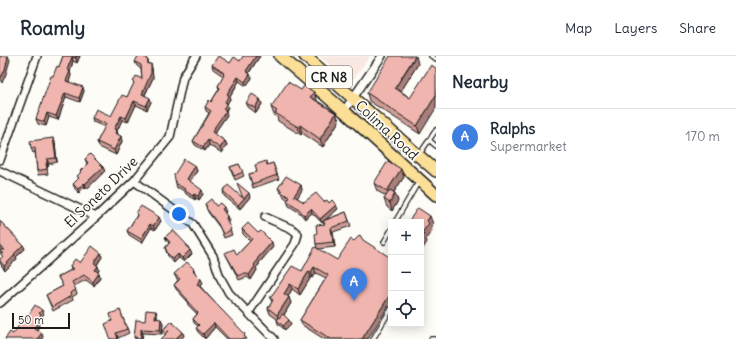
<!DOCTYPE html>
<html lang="en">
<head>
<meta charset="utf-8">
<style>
  body { margin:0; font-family:Delius,sans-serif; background:#f2f2f3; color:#1f2937 }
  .controls { position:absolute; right:12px; bottom:12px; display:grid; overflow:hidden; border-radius:0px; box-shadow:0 2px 10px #0003 }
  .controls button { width:36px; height:36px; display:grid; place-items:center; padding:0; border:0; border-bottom:1px solid #e0e1e3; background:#fff; color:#1f2937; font:20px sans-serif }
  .scale { position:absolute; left:12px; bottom:10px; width:58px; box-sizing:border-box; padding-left:4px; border:2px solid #1c1c1c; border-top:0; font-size:11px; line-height:14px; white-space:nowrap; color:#1c1c1c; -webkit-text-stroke:3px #fdfcf7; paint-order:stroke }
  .you { position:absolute; left:179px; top:158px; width:14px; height:14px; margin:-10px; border:3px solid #fff; border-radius:50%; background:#1a73e8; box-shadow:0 0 0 6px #1a73e833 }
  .badge { display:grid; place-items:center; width:26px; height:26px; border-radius:50%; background:#111827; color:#fff; font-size:13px; font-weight:700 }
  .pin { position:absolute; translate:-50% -33px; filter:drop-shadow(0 1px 2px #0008) }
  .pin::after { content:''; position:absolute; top:21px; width:14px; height:12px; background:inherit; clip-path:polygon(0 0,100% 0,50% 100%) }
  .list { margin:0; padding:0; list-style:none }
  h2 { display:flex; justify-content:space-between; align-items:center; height:52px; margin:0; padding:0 16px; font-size:17px }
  h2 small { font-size:13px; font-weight:400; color:#747a83 }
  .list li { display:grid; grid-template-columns:26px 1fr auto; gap:12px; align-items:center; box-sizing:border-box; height:56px; padding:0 16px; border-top:1px solid #e0e1e3 }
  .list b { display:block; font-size:15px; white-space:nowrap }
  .list p { margin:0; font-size:13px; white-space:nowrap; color:#747a83 }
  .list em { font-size:13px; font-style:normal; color:#747a83 }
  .icon { flex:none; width:22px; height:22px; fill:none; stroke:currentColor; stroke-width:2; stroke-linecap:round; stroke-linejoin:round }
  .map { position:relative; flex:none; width:436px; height:283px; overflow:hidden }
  header { display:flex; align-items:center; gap:24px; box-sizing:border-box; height:56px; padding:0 20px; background:#fff; border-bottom:1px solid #e0e1e3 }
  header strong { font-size:19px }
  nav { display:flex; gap:22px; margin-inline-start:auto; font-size:14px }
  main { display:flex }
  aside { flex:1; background:#fff }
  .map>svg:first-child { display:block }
  .built { fill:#f9e7e1 }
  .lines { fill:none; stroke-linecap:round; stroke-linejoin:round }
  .service-casing { stroke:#1c1c1c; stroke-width:6 }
  .minor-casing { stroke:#1c1c1c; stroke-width:10 }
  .primary-casing { stroke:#1c1c1c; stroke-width:14 }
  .service { stroke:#fdfcf7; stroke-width:3.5 }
  .minor { stroke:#fdfcf7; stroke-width:7 }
  .primary { stroke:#fbdf96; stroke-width:11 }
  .wall { fill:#ce9c96; stroke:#1c1c1c }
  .shaded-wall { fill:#a87f7a; stroke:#1c1c1c }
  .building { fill:#f0b5ae; stroke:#1c1c1c }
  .labels { text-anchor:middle; stroke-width:3.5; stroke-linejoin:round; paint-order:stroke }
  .shield { fill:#fdfcf7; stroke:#605f5e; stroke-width:1 }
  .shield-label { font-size:13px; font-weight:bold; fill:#1c1c1c }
  .street-label { font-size:14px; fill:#1c1c1c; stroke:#fdfcf7 }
</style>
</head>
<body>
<header>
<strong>Roamly</strong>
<nav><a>Map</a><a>Layers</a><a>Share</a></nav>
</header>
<main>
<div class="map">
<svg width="436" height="283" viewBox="0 0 436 283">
  <rect width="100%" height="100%" fill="#fdfcf7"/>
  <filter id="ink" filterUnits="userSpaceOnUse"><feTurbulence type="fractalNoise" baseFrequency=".025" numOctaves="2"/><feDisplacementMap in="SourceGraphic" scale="8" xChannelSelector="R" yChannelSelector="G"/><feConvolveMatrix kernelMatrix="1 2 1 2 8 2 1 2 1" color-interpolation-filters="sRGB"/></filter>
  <g filter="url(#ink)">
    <path class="built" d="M319 0H370L353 24H348Z"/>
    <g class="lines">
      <defs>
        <path id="service" d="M431 0 436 3
          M429 84 436 90
          M419 99 436 74
          M395 166 419 125
          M384 186 391 174
          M373 283 391 253
          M431 283H436"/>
        <path id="minor" d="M344 55 382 0
          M0 104 37 0
          M0 115 96 161
          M134 125 193 168 213 200 220 221 229 237 274 283
          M0 247 96 161 134 125 170 81 183 21 196 0
          M249 256 295 188 298 178 292 173 265 161"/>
        <path id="primary" d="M280 0 344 55 436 139
          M305 0 436 115"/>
      </defs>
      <use href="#service" class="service-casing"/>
      <use href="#minor" class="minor-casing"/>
      <use href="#primary" class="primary-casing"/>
      <use href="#service" class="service"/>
      <use href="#minor" class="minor"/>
      <use href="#primary" class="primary"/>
    </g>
    <path class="wall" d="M63 0H80L77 7 73 5 70 16 71 19 69 26 84 35 80 46 66 41 58 64 49 61 46 70 38 68 36 63 53 20 59 11Z
      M260 0 249 17 252 22 246 30 239 25 230 41V43L227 48 228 51 226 55 227 59 216 75V77L215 78 225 85 227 89 222 97 209 89 205 95 195 89 193 85 209 57 206 55 205 51 211 46 219 33 218 30 224 20H223L213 13 212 9 230 7Z
      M147 2 149 8 152 12 153 22 145 39 151 46 147 54 136 49 128 66 122 64 117 75 118 79 122 85 116 99 99 91 97 86 105 71 93 66 92 62 111 60 127 41 134 28 133 26 142 23 141 13 137 10 135 6Z
      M418 8 401 35 410 42 420 78 369 45 367 37Z
      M301 34 314 36 317 44H316L336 57 339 65 323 91 302 77 301 79 278 65 277 61 274 59 271 51Z
      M260 43 262 48 256 57 248 51 246 47Z
      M53 82 55 86 57 106 49 108 48 111 47 112 48 118 38 119 37 115 35 96 33 97 31 92Z
      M85 103 105 115 87 133 85 131 79 137 75 133 73 128 79 123 77 120 81 117 80 115 87 108Z
      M273 107 279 123 253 132 249 118 257 116 267 109Z
      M239 108 244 120 235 124 230 111Z
      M195 110 197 115 190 125 203 138 199 144 196 142 195 144 186 138 185 136 179 132H177L176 128Z
      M404 121 394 136 398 145 392 155 387 151 384 143 386 140 377 135 374 127Z
      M301 129 302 134 297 142 304 146 329 147 338 153 325 164 346 156 351 170 333 176 335 191 318 193 368 283H324L302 269 300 264 326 222 316 217 313 222 311 221 300 239 292 233 288 241 291 247 284 259 291 268 285 274 278 268 277 264V263L270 258 268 252 272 246 270 242 302 215 317 192 316 188 317 177 324 168 323 166 322 167 312 157 305 163 300 157 289 150 287 145 288 144 283 140 282 137 280 136 278 132Z
      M223 135 243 141H250L240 153 224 140Z
      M205 148 216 150 226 156 224 157 229 165 227 166 232 179 224 182 220 172 208 156Z
      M136 157 161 165 155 174 151 172 142 187 129 179 127 175 137 159Z
      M0 165 23 189 25 193 16 201 17 203 5 215 0 207V203L3 201 0 197V194H2L0 192Z
      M242 173 258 177 273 191 259 207V209L256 212 257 214 251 224 247 221 239 224 227 201 225 197 237 199 250 185 243 178Z
      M165 181 187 189 192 198 184 206 179 202 174 207 168 200 165 192 169 187 167 185Z
      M102 201 97 209 98 210 99 214 98 216 99 217 100 221 94 230 86 224 74 230 77 238 72 241 73 244 53 255 46 239 63 230 58 221 71 214 70 210 80 207Z
      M194 213 195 217 203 227 200 230 247 283H227L215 271 205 283 198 276 196 272 198 270 194 267 193 263 197 258 188 249 187 245 176 233 174 229 178 224 176 222 174 218Z
      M120 254 129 277 118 282 112 265Z
      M156 255 157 259V262L163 267 162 278 143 277 142 283H135L134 281 145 265Z
      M171 265 184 280 165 279 163 274Z"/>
    <path class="shaded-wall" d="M8 0 10 4 6 18 2 27 0 23Z
      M76 0H80L77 7 76 2Z
      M256 0H260L247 19 246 15Z
      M416 0 418 8 398 40 395 32Z
      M72 1 73 5 70 16 71 19 68 29 66 25 67 14Z
      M151 8 152 12 153 22 143 42 142 38Z
      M250 18 252 22 246 30 245 26Z
      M238 21 239 25 230 41V43L227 48 228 51 225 56 226 55 227 59 216 75V77L214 80 212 76 214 72 223 53 227 38Z
      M83 31 84 35 80 46 79 42Z
      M314 36 317 44 313 49 310 41Z
      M65 37 66 41 58 64 56 60Z
      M436 39V52L420 78 417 70Z
      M150 42 151 46 147 54 146 50Z
      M260 43 262 48 256 57 255 52Z
      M134 45 136 49 128 66 126 62Z
      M47 57 49 61 46 70 44 66Z
      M336 57 339 65 323 91 320 83Z
      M121 60 122 64 117 75 118 78 116 82 115 77 114 73Z
      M300 69 302 77 301 79 298 71Z
      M121 80 122 85 116 99 114 94Z
      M53 82 55 86 57 106 56 102Z
      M208 84 209 89 205 95 203 91Z
      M225 85 227 89 222 97 220 92Z
      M47 103 49 108 48 111 47 107Z
      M195 110 197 115 189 127 187 123Z
      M103 111 105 115 87 133 85 128Z
      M401 113 404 121 389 143 387 135Z
      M84 127 85 131 79 137 78 133Z
      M301 129 302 134 296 144 294 140Z
      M202 134 203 138 199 144 198 140Z
      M249 137 250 141 240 153 238 149Z
      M395 137 398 145 392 155 390 147Z
      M194 138 196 142 195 144 193 140Z
      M336 149 338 153 322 167 320 163Z
      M224 151 226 156 223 158 222 153Z
      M311 153 312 157 305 163 304 159Z
      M227 160 229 165 227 166 226 162Z
      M430 160 433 168 431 172 432 174 426 183 427 186 422 194 421 191V184L422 177 427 165Z
      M159 161 161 165 155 174 153 170Z
      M150 168 151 172 142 187 141 183Z
      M331 172 333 176 335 191 333 186Z
      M272 186 273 191 259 207V209L256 212 257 214 251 224 249 219 257 203Z
      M23 189 25 193 16 201 17 203 5 215 4 210 14 198Z
      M190 194 192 198 184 206 182 202Z
      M101 197 102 201 95 211 94 207Z
      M178 198 179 202 174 207 173 203Z
      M98 210 99 214 96 218 95 214Z
      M314 211 316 217 313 222 311 216Z
      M309 215 311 221 300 239 298 233Z
      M99 217 100 221 94 230 93 226Z
      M201 223 203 227 198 232 197 228Z
      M290 228 292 233 286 244 284 238Z
      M391 237V246L368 283H362Z
      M289 241 291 247 280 265 277 259Z
      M42 254 44 258 42 260 43 263 39 269V271L36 276 34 272 39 257Z
      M156 255 157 259V266L155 262Z
      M161 263 163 267 162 278 160 274Z
      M289 264 291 268 285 274 283 270Z
      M214 267 215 271 205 283 203 278Z
      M141 273 143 277 142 283H141Z
      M183 276 184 280 181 283H175Z
      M42 277 43 281 42 283H37Z"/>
    <path class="building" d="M0 0H8L5 14 0 23Z
      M63 0H76V2L72 1 67 14 70 15 66 25 83 31 79 42 65 37 56 60 47 57 44 66 36 63 51 20H53L57 10 59 11Z
      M138 0H142L147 2 148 8H151V17L142 38 150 42 146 50 134 45 126 62 121 60 114 73 116 74 115 77 121 80 114 94 97 86 106 68 92 62 96 53 111 60 122 39 127 41 134 27 133 26 136 20 142 23 141 9 135 6Z
      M218 0H219L230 7 234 1 240 5 243 0H256L246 15 250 18 245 26 238 21 227 38 229 39 225 46 227 47 223 53 226 55 214 72H215L212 76 225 85 220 92 208 84 203 91 193 85 211 55 205 51 209 44 211 46 220 32 218 30 224 19 223 18 224 17 212 9Z
      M390 0H415L395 32 410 42 431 9 436 12V39L417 70 367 37Z
      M288 26 301 34 304 30 314 36 310 41 336 57 320 83 300 69 298 71 275 57 277 55 271 51Z
      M252 38 260 43 255 52 246 47Z
      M53 82 56 102 47 103V107H46L47 113 37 115 35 92H31L30 85Z
      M90 98 103 111 85 128 84 127 78 133 73 128 79 122 77 120 81 116 80 115 88 107 85 103Z
      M184 103 195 110 187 123 202 134 198 140 194 138 193 140 184 134 185 133 177 128H176L174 119Z
      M266 105 267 109 273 107 277 119 252 128 249 118 257 116 255 109Z
      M388 105 401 113 387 135 374 127Z
      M239 108 243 116 234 120 230 111Z
      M286 120 301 129 294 140 304 146 316 137 324 146 327 144 329 147 332 144 336 149 320 163 311 153 304 159 298 152 287 145 289 141 281 136 282 135 278 132Z
      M237 127 249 137 238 149 223 135 228 129 243 142Z
      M390 134 395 137 390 147 384 143Z
      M211 143 216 150 220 147 224 151 222 153 227 160 226 162 231 174 223 178 218 168 206 152 207 151 205 148Z
      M141 150 159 161 153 170 150 168 141 183 127 175 138 158 136 157Z
      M418 152 430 160 427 165 429 167 422 177 424 178 421 184V166H408Z
      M346 156 349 165 331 172 333 186 316 188 315 178 317 177 316 169 325 168 323 165Z
      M0 165 23 189 14 198 15 199 4 210 0 205V203L4 199 0 195V194H5L0 190Z
      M248 167 258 177 261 175 272 186 257 203 258 204 254 209 255 210 249 219 245 217 238 220 225 197 234 193 237 199 252 183 242 173Z
      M173 174 187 189 186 190 190 194 182 202 178 198 173 203 166 196 167 195 165 192 170 186 165 181Z
      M360 179 363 184 391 202V237L362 283H331L300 264 328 219 314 211 311 216 309 215 298 233 290 228 284 238 289 241 277 259 268 252 273 244 270 242 292 210 302 215 315 191 337 204 351 183 354 185Z
      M92 190 101 197 94 207 98 210 95 214 99 217 93 226 84 219 72 226 76 234 70 237 71 240 52 251 46 239 63 230 58 221 73 213 70 210 75 203 80 207Z
      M187 206 194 213 193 214 196 218 201 223 197 228 245 278 244 280 247 283H229L214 267 203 278 196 272 199 269 193 263 198 257 187 245 188 244 174 229 180 223 174 218Z
      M35 249 42 254 39 257 41 259 36 266 38 267 34 272 42 277 37 283H5L10 276 13 278 22 265 24 266Z
      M120 254 127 273 116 277 118 283H109L110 282 105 268 112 265 110 258Z
      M146 254 156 255 155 262 161 263 160 274 141 273V282L134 281 136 264 145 265Z
      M283 258 289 264 283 270 277 264Z
      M171 265 183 276 175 283H161L169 275 163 274Z"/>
  </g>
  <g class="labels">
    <rect class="shield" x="306" y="10" width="46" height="22" rx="3"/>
    <g class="shield-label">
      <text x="329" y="26">CR N8</text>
    </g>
    <g class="street-label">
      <text transform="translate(387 74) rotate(43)" y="5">Colima Road</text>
      <text transform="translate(101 136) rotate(-44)" y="5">El Soneto Drive</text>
    </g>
  </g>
</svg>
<div class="controls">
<button>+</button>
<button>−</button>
<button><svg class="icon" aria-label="locate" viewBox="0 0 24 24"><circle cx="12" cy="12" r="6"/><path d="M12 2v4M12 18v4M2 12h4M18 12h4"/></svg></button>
</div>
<div class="scale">50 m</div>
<div class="you"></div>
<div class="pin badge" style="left:354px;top:245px;background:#3f7fe0">A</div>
</div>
<aside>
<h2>Nearby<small></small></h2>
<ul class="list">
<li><span class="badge" style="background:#3f7fe0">A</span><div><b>Ralphs</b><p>Supermarket</p></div><em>170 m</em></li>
</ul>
</aside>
</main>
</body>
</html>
